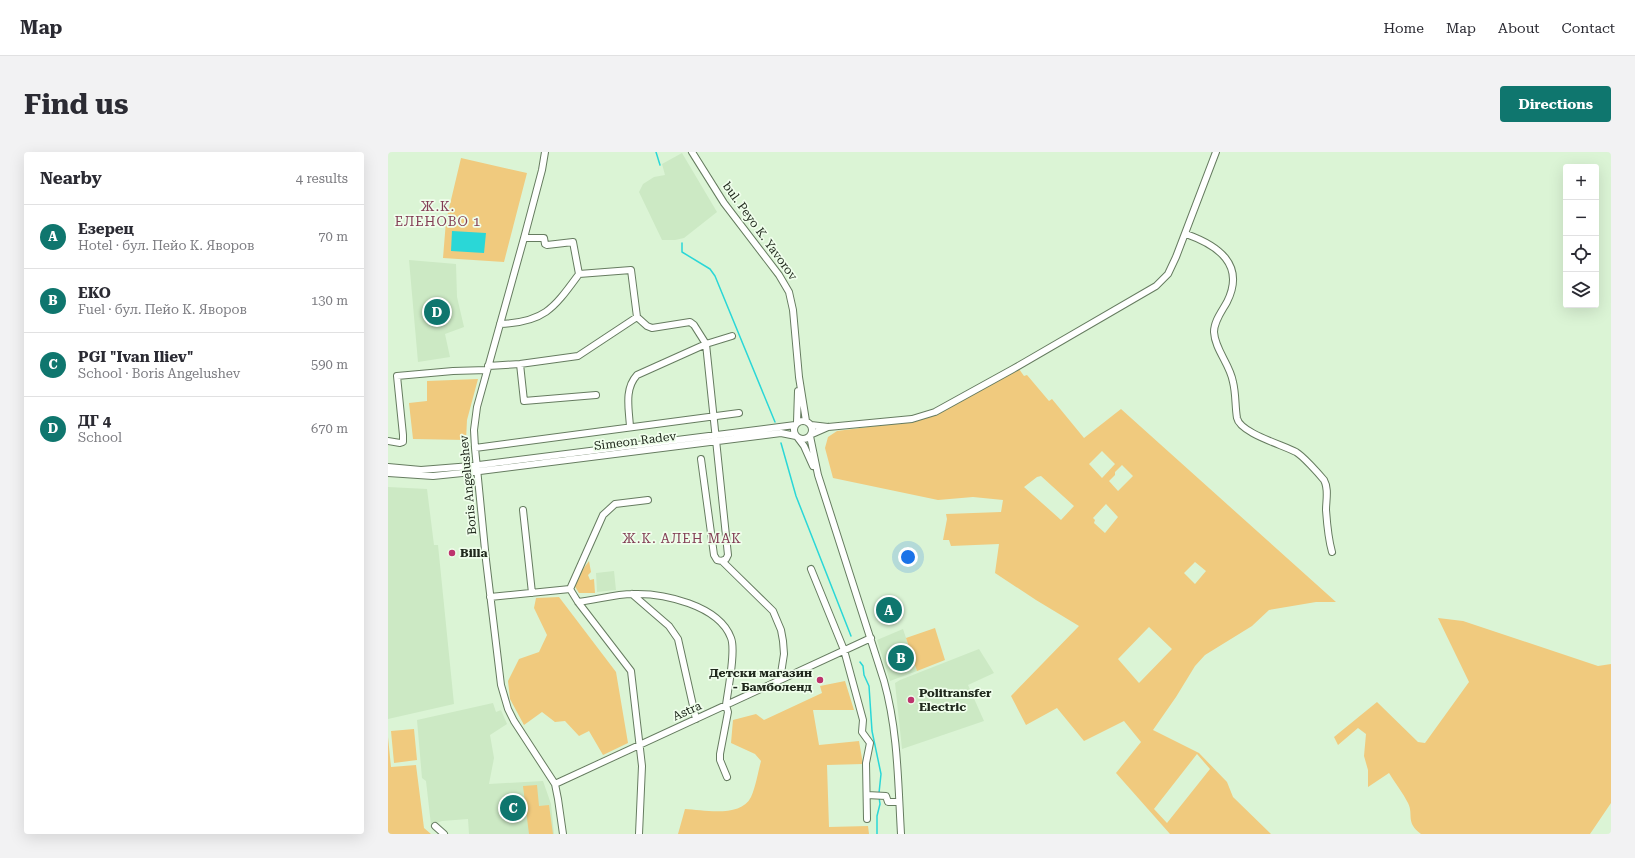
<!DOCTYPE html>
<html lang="en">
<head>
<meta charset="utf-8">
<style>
  body { margin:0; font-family:"Roboto Serif",serif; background:#f2f2f3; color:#2b2b33 }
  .controls { position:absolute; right:12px; top:12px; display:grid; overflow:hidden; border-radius:4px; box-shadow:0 4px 16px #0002 }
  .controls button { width:36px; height:36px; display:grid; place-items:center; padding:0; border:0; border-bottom:1px solid #e1e1e2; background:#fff; color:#2b2b33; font:20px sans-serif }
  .you { position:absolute; left:520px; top:405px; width:14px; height:14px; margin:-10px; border:3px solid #fff; border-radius:50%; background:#1a73e8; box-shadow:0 0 0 6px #1a73e833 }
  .badge { display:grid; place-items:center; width:26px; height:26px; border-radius:50%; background:#0f766e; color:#fff; font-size:13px; font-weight:700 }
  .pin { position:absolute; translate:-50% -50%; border:2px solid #fff; box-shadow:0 1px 4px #0006 }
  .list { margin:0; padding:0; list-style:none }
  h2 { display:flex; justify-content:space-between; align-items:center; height:52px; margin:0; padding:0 16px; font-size:17px }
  h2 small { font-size:13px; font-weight:400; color:#7c7c81 }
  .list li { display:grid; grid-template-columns:26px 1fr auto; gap:12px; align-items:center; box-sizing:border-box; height:64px; padding:0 16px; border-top:1px solid #e1e1e2 }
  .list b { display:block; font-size:15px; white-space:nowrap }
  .list p { margin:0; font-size:13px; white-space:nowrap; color:#7c7c81 }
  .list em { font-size:13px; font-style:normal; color:#7c7c81 }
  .icon { flex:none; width:22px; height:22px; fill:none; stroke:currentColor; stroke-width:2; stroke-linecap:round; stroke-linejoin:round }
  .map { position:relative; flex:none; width:1223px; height:682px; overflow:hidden; border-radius:4px }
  header { display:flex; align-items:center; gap:24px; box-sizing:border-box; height:56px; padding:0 20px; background:#fff; border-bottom:1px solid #e1e1e2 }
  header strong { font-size:19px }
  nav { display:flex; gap:22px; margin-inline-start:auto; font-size:14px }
  .intro { display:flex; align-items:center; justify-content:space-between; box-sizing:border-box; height:96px; padding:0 24px }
  h1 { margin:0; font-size:28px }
  .button { padding:10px 18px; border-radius:4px; background:#0f766e; color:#fff; font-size:14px; font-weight:700 }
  main { display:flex; gap:24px; padding:0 24px }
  aside { flex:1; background:#fff; border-radius:4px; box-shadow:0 4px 16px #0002 }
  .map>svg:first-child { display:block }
  .built { fill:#cce9c4 }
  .green { fill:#f0ca7e; fill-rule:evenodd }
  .water { fill:#2ad7d7 }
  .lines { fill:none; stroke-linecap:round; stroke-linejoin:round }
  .stream { stroke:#2ad7d7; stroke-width:1.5 }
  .minor-casing { stroke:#667c60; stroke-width:8 }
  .minor { stroke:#fff; stroke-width:6 }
  .poi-dot { fill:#bd336d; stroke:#effeeb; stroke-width:1.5 }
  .labels { text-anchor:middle; stroke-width:3.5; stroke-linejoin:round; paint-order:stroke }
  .street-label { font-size:12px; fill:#20291d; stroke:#effeeb }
  .poi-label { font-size:12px; font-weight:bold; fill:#20291d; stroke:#effeeb; text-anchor:start }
  .neighbourhood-label { font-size:13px; letter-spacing:1px; fill:#823c54; stroke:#effeeb }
</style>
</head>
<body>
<header>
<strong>Map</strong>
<nav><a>Home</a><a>Map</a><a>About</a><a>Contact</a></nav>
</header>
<div class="intro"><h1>Find us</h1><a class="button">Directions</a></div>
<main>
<aside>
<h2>Nearby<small>4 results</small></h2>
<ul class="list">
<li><span class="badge">A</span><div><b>Езерец</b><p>Hotel · бул. Пейо К. Яворов</p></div><em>70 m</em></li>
<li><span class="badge">B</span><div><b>EKO</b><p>Fuel · бул. Пейо К. Яворов</p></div><em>130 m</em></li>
<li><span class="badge">C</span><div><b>PGI &quot;Ivan Iliev&quot;</b><p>School · Boris Angelushev</p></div><em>590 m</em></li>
<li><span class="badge">D</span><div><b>ДГ 4</b><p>School</p></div><em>670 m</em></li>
</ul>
</aside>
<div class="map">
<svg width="1223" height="682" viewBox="0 0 1223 682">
  <rect width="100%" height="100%" fill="#dbf4d5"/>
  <path class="built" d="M294 1 329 60 296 86 287 88H274L251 40 255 32 266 25 277 23 274 12Z
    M21 108 68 112 69 145 76 175 57 182 62 205 30 210Z
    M0 335 39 337 46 393H50L66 552 0 567Z
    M226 419 228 438 209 440 208 421Z
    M515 477 529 519 502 529 489 488Z
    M591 497 606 521 580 533 596 569 514 597 507 531 512 528Z
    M105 551 108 560 113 558 119 572 102 583 106 606 101 632 155 629 163 652 166 682H81L80 667 54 669 43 673 38 629 34 626 29 568Z"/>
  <path class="green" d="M73 6 139 21 116 110 55 106 58 69Z
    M631 217 636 224 639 223 661 249 664 247 696 286 733 257 948 450H928L881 458 864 474 817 503 807 514 788 545 765 578 811 601 839 630 845 645 883 682H782L728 621 753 590 736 569 696 589 669 556 638 573 623 544 691 474 648 448 607 421 611 392 563 394 561 388H555L559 367 558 362 613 360 615 348 585 345 550 348 445 326 437 296 440 285 449 279 526 269 542 265 556 259 585 241ZM714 299 727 312 714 326 701 312ZM734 313 745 324 730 339 721 329 727 323V320ZM653 324 686 354 673 368 636 335 649 325ZM718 352 730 365 717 381 706 371 707 368 705 366ZM807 410 818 419 807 432 796 421ZM761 475 784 497 751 531 730 507ZM809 602 822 617 779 671 766 657Z
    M90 227 79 268 78 288 25 287 21 251 39 249V229Z
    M201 409 203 420 200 423 202 428 206 427 207 441H191L186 433 192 421Z
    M171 445 228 520 240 591 215 603 201 579 191 584 177 569 167 570 154 560 136 573 122 547 120 529 131 507 151 500 159 483 146 456 148 446Z
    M1050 466 1075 469 1210 514 1223 512V651L1202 682H1033C1017 670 1026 663 1020 651 1015 641 1007 631 1001 621L980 635V618L976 604 978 582 970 576 950 593 946 585 989 550 1030 590 1037 591 1081 530Z
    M547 476 557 508 529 519 518 486Z
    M457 529 466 558H425L431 593 471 589 475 612 439 613 441 675 480 674 481 682H290L297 657C316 658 353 666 363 645 368 634 370 620 373 609L367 602 343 591 345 568 368 562 376 568 434 541 432 534Z
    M26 577 29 608 6 611 3 579Z
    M0 585 3 615 28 613 36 676 43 682H0Z
    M149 633 151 654 161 653 165 682H141L135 634Z"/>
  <path class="water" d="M64 79 98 81 96 101 63 99Z"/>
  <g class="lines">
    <path class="stream" d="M268 0 272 13
      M294 91V100L322 117 327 124 387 270
      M393 291 408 344 463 484
      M472 510 475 514 476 523 481 534 484 579 493 622 491 641
      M489 682V664L492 652 491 645"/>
    <defs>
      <path id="minor" d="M157 0 154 18 136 86 89 255 86 278 87 296 98 408 113 533 120 557 126 569 167 632 170 647 175 682
        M304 0 336 51 391 123 401 140 405 158 411 225 418 269
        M798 82C829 93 858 112 839 150 834 159 826 169 826 180 827 198 842 212 845 230 848 242 847 254 849 266 852 281 895 293 908 300 915 304 931 322 936 328 941 337 938 348 938 358 939 372 940 386 944 400
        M136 86H156L157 92 159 93 185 90 191 122 243 118 249 165 259 174 264 176 302 170 306 173 318 192 340 403 338 407 334 409 329 408 326 403 313 307
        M112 172C157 170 166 156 191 122
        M132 212 136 249 208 243
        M100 214 132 212 190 204 249 165
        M406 278a9 9 0 1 1 18 0a9 9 0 1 1-18 0Z
        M409 270 410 239
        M423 273 440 275 524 267 547 260 625 217 768 134 780 122 788 105 828 0
        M242 275C241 257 236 237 249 223L318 192 344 184
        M424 282 440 275
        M422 284 430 323 496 529C510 579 510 630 513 682
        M410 286 416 294 425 314
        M0 289 12 291 15 290V283L9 224 65 219 99 218
        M87 296 351 261
        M0 315 33 318 83 314 407 273
        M0 321 45 324 84 320 393 281 408 284
        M135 358 144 441
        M334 409 385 459 393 478 395 489 396 502 392 528
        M423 417 456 498 475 568 474 580 482 591 478 611 479 667
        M182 437 190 450 243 519 254 614 251 682
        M182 437 215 363 227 352 260 348
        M244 442 281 474 290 487 308 567
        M102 445 182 437
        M190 450C208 448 227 442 245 442 275 441 331 453 343 486 348 499 340 537 338 553L340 560 332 602V608L339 625
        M167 632 483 486
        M479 643 498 644 500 650H511
        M47 674 56 682"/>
    </defs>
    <use href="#minor" class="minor-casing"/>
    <use href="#minor" class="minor"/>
  </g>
  <g class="poi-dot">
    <circle cx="64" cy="401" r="4"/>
    <circle cx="432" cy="528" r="4"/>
    <circle cx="523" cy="548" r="4"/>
  </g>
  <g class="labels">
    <g class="street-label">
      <text transform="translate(372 79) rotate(54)" y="4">bul. Peyo K. Yavorov</text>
      <text transform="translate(247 289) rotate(-7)" y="4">Simeon Radev</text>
      <text transform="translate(80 333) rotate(-95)" y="4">Boris Angelushev</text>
      <text transform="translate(299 559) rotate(-24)" y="4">Astra</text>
    </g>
    <g class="poi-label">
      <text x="72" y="405">Billa</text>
      <text x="424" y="525" text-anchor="end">Детски магазин<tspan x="424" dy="14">- Бамболенд</tspan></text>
      <text x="531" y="545">Politransfer<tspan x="531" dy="14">Electric</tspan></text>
    </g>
    <g class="neighbourhood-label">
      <text x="50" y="59">Ж.К.<tspan x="50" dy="15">ЕЛЕНОВО 1</tspan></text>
      <text x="294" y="391">Ж.К. АЛЕН МАК</text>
    </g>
  </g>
</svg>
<div class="controls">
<button>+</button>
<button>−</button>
<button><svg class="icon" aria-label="locate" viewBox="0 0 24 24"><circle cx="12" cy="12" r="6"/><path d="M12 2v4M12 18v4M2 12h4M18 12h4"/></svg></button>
<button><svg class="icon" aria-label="layers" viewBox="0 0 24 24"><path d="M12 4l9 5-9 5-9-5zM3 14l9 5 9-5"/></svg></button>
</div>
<div class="you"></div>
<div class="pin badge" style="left:501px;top:458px">A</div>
<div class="pin badge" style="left:513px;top:506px">B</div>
<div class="pin badge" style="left:125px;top:656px">C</div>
<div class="pin badge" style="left:49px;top:160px">D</div>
</div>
</main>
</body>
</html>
